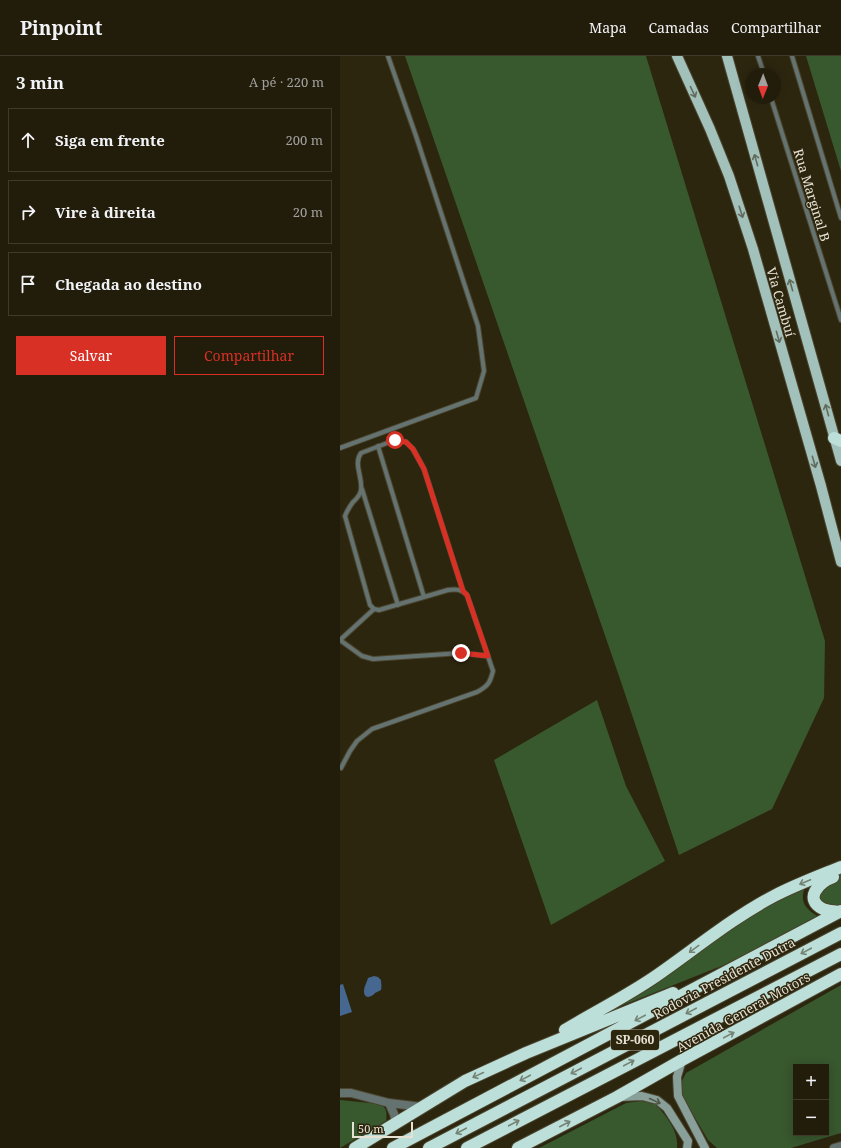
<!DOCTYPE html>
<html lang="pt">
<head>
<meta charset="utf-8">
<style>
  body { margin:0; font-family:"Noto Serif",serif; background:#2e2919; color:#f1f3f6 }
  .controls { position:absolute; right:12px; bottom:12px; display:grid; overflow:hidden; border-radius:0px; box-shadow:0 2px 10px #0003 }
  .controls button { width:36px; height:36px; display:grid; place-items:center; padding:0; border:0; border-bottom:1px solid #3f3a2c; background:#221c0b; color:#f1f3f6; font:20px sans-serif }
  .compass { position:absolute; left:405px; top:12px; width:36px; height:36px; border-radius:50%; background:#221c0b; box-shadow:0 2px 10px #0003; rotate:181deg }
  .scale { position:absolute; left:12px; bottom:10px; width:61px; box-sizing:border-box; padding-left:4px; border:2px solid #e6e1d3; border-top:0; font-size:11px; line-height:14px; white-space:nowrap; color:#e6e1d3; -webkit-text-stroke:3px #2d260f; paint-order:stroke }
  .stop { position:absolute; width:12px; height:12px; margin:-9px; border:3px solid #d93025; border-radius:50%; background:#fff }
  .stop.end { background:#d93025; border-color:#fff; box-shadow:0 1px 4px #0008 }
  .list { margin:0; padding:0; list-style:none }
  h2 { display:flex; justify-content:space-between; align-items:center; height:52px; margin:0; padding:0 16px; font-size:17px }
  h2 small { font-size:13px; font-weight:400; color:#a2a19d }
  .list li { display:grid; grid-template-columns:26px 1fr auto; gap:12px; align-items:center; box-sizing:border-box; height:64px; margin:0 8px 8px; padding:0 8px; border:1px solid #3f3a2c; border-radius:0px }
  .list b { display:block; font-size:15px; white-space:nowrap }
  .list em { font-size:13px; font-style:normal; color:#a2a19d }
  .actions { display:flex; gap:8px; padding:12px 16px }
  .actions a { flex:1; padding:9px 0; border:1px solid #d93025; border-radius:0px; text-align:center; font-size:14px; color:#d93025 }
  .actions .main { background:#d93025; color:#fff }
  .icon { flex:none; width:22px; height:22px; fill:none; stroke:currentColor; stroke-width:2; stroke-linecap:round; stroke-linejoin:round }
  .map { position:relative; flex:none; width:501px; height:1092px; overflow:hidden }
  header { display:flex; align-items:center; gap:24px; box-sizing:border-box; height:56px; padding:0 20px; background:#221c0b; border-bottom:1px solid #3f3a2c }
  header strong { font-size:19px }
  nav { display:flex; gap:22px; margin-inline-start:auto; font-size:14px }
  main { display:flex }
  aside { flex:1; background:#221c0b }
  .map>svg:first-child { display:block }
  .green { fill:#38582e; fill-rule:evenodd }
  .water { fill:#456790 }
  .lines { fill:none; stroke-linecap:round; stroke-linejoin:round }
  .service-casing { stroke:#4b442e; stroke-width:6 }
  .minor-casing { stroke:#4b442e; stroke-width:10 }
  .secondary-casing { stroke:#4b442e; stroke-width:10 }
  .primary-casing { stroke:#4b442e; stroke-width:12 }
  .motorway-casing { stroke:#4b442e; stroke-width:14 }
  .service { stroke:#657370; stroke-width:4 }
  .minor { stroke:#657370; stroke-width:8 }
  .secondary { stroke:#889f9a; stroke-width:8 }
  .primary { stroke:#a3c1bb; stroke-width:10 }
  .motorway { stroke:#bce0d9; stroke-width:12 }
  .oneway { stroke:#626c5c }
  .oneway2 { stroke:#748374 }
  .oneway3 { stroke:#515647 }
  .route { stroke:#d93025; stroke-width:5 }
  .labels { text-anchor:middle; stroke-width:3; stroke-linejoin:round; paint-order:stroke }
  .shield { fill:#2d260f; stroke:#aea998; stroke-width:1 }
  .shield-label { font-size:12px; font-weight:bold; fill:#e6e1d3 }
  .street-label { font-size:13px; fill:#e6e1d3; stroke:#2d260f }
</style>
</head>
<body>
<header>
<strong>Pinpoint</strong>
<nav><a>Mapa</a><a>Camadas</a><a>Compartilhar</a></nav>
</header>
<main>
<aside>
<h2>3 min<small>A pé · 220 m</small></h2>
<ul class="list">
<li><svg class="icon" aria-label="ahead" viewBox="0 0 24 24"><path d="M12 20V5M6 11l6-6 6 6"/></svg><div><b>Siga em frente</b></div><em>200 m</em></li>
<li><svg class="icon" aria-label="right" viewBox="0 0 24 24"><path d="M7 20v-9h11M14 6l5 5-5 5"/></svg><div><b>Vire à direita</b></div><em>20 m</em></li>
<li><svg class="icon" aria-label="arrive" viewBox="0 0 24 24"><path d="M6 21V4h12l-3 4 3 4H6"/></svg><div><b>Chegada ao destino</b></div></li>
</ul>
<div class="actions"><a class="main">Salvar</a><a>Compartilhar</a></div>
</aside>
<div class="map">
<svg width="501" height="1092" viewBox="0 0 501 1092">
  <rect width="100%" height="100%" fill="#2d260f"/>
  <path class="green" d="M65 0H306L485 585 484 642 432 753 339 799 279 620Z
    M466 0H501V115Z
    M257 644 286 730 325 805 211 869 154 704Z
    M501 818V855L485 854 474 836 488 823Z
    M466 829C459 844 464 852 477 860L412 895 384 909 273 953 384 872Z
    M501 929V1077L451 1092H377L368 1084 344 1043 340 1035 342 1025 346 1017ZM456 1011H486V1077H456Z
    M0 1044 40 1048C47 1052 47 1057 46 1065L0 1092Z
    M301 1045 314 1046C325 1059 339 1074 337 1092H199L286 1047Z"/>
  <path class="water" d="M34 920 38 921 41 924C41 926 42 931 41 934 39 935 37 936 35 937 32 941 24 944 24 935 24 931 27 926 28 922Z
    M3 928 12 956 0 960V929Z"/>
  <g class="lines">
    <defs>
      <path id="service" d="M418 0 424 18
        M452 0 501 162
        M431 42 501 264
        M38 390 84 541
        M0 392 136 342 144 315 138 270 76 80 48 0
        M22 433 58 549
        M0 584 22 600 33 603 121 597 148 600
        M0 584 34 553
        M1 712 10 695 17 685 32 673 137 636C148 630 150 627 153 615L127 539C121 533 116 533 108 534L39 554 34 553 30 549 5 460C7 455 10 450 13 446 17 442 20 440 21 434 23 421 13 408 21 397L55 384 66 386 73 393 84 413 123 535"/>
      <path id="minor" d="M0 1037H11L49 1047 82 1051
        M49 1047 54 1058 56 1067
        M494 1092 501 1090"/>
      <path id="secondary" d="M342 1004 337 1021 338 1040 365 1092
        M280 1041 302 1040 317 1044 327 1052 348 1085 347 1092"/>
      <path id="primary" d="M337 0 370 73 389 120 413 193 481 430 501 506
        M387 0 501 405"/>
      <path id="motorway" d="M494 382 501 385
        M493 821C479 826 463 843 483 853 488 855 494 855 499 856
        M225 974C255 956 287 940 316 920 355 893 392 862 434 840 455 829 479 820 501 811
        M15 1092 125 1025 186 997 333 937
        M53 1092 501 855
        M89 1092 501 877
        M127 1092 501 898
        M178 1092 277 1041 342 1004 501 918"/>
    </defs>
    <use href="#service" class="service-casing"/>
    <use href="#minor" class="minor-casing"/>
    <use href="#secondary" class="secondary-casing"/>
    <use href="#primary" class="primary-casing"/>
    <use href="#motorway" class="motorway-casing"/>
    <use href="#service" class="service"/>
    <use href="#minor" class="minor"/>
    <use href="#secondary" class="secondary"/>
    <use href="#primary" class="primary"/>
    <use href="#motorway" class="motorway"/>
  </g>
  <defs><path id="oneway-shaft" d="M-6 0H5M1.5-3L5.5 0L1.5 3" fill="none" stroke-width="1.6" stroke-linecap="round" stroke-linejoin="round"/></defs>
  <g class="oneway">
    <use href="#oneway-shaft" transform="translate(353 36) rotate(65)"/>
    <use href="#oneway-shaft" transform="translate(416 104) rotate(-106)"/>
    <use href="#oneway-shaft" transform="translate(401 156) rotate(72)"/>
    <use href="#oneway-shaft" transform="translate(451 229) rotate(-106)"/>
    <use href="#oneway-shaft" transform="translate(438 281) rotate(74)"/>
    <use href="#oneway-shaft" transform="translate(487 354) rotate(-105)"/>
    <use href="#oneway-shaft" transform="translate(474 406) rotate(74)"/>
  </g>
  <g class="oneway2">
    <use href="#oneway-shaft" transform="translate(465 826) rotate(157)"/>
    <use href="#oneway-shaft" transform="translate(354 893) rotate(144)"/>
    <use href="#oneway-shaft" transform="translate(466 895) rotate(152)"/>
    <use href="#oneway-shaft" transform="translate(351 955) rotate(152)"/>
    <use href="#oneway-shaft" transform="translate(300 962) rotate(152)"/>
    <use href="#oneway-shaft" transform="translate(389 979) rotate(-28)"/>
    <use href="#oneway-shaft" transform="translate(289 1007) rotate(-28)"/>
    <use href="#oneway-shaft" transform="translate(236 1015) rotate(152)"/>
    <use href="#oneway-shaft" transform="translate(138 1019) rotate(155)"/>
    <use href="#oneway-shaft" transform="translate(185 1022) rotate(152)"/>
    <use href="#oneway-shaft" transform="translate(174 1067) rotate(-28)"/>
    <use href="#oneway-shaft" transform="translate(225 1068) rotate(-27)"/>
    <use href="#oneway-shaft" transform="translate(121 1075) rotate(152)"/>
  </g>
  <use class="oneway3" href="#oneway-shaft" transform="translate(315 1045) rotate(25)"/>
  <g class="lines">
    <path class="route" d="M55 384 66 386 73 393 84 413 123 535 127 539 148 600 121 597"/>
  </g>
  <g class="labels">
    <rect class="shield" x="271" y="974" width="48" height="20" rx="3"/>
    <g class="shield-label">
      <text x="295" y="988">SP-060</text>
    </g>
    <g class="street-label">
      <text transform="translate(472 139) rotate(73)" y="5">Rua Marginal B</text>
      <text transform="translate(441 246) rotate(74)" y="5">Via Cambuí</text>
      <text transform="translate(384 922) rotate(-28)" y="5">Rodovia Presidente Dutra</text>
      <text transform="translate(403 956) rotate(-29)" y="5">Avenida General Motors</text>
    </g>
  </g>
</svg>
<div class="controls">
<button>+</button>
<button>−</button>
</div>
<svg class="compass" viewBox="-18 -18 36 36"><path d="M0-13l5 13h-10z" fill="#e53935"/><path d="M0 13l5-13h-10z" fill="#a2a19d"/></svg>
<div class="scale">50 m</div>
<div class="stop" style="left:55px;top:384px"></div>
<div class="stop end" style="left:121px;top:597px"></div>
</div>
</main>
</body>
</html>
